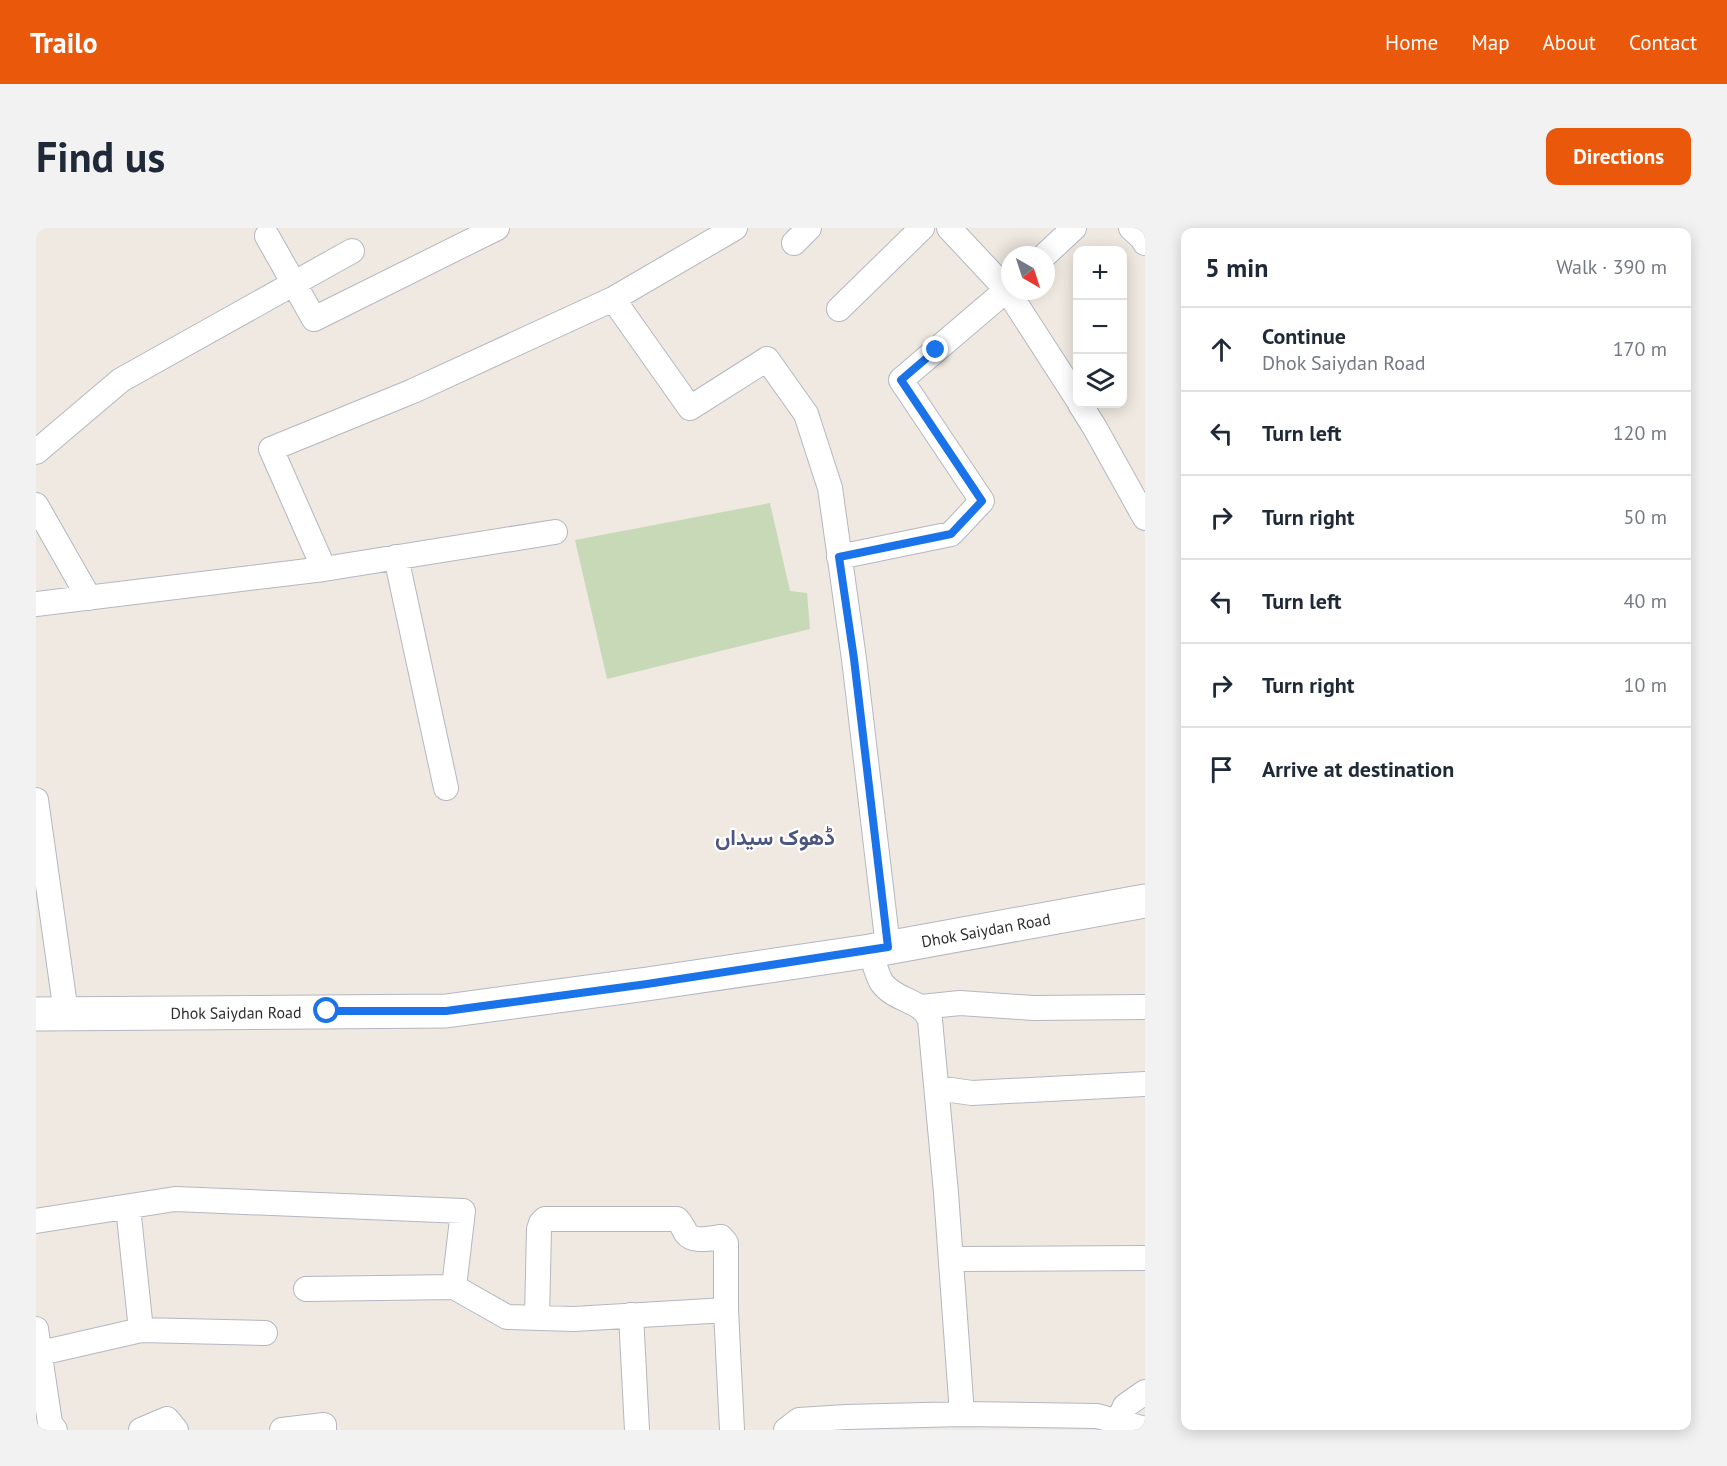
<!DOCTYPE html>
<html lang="en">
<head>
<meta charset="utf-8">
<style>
  body { margin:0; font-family:"PT Sans",Vazirmatn,sans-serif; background:#f2f2f3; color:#1f2937 }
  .controls { position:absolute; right:18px; top:18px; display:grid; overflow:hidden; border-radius:12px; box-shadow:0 3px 15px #0003 }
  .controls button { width:54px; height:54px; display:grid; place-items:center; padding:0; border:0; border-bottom:2px solid #e0e1e3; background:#fff; color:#1f2937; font:30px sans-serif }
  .compass { position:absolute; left:965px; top:18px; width:54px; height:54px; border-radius:50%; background:#fff; box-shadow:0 3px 15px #0003; rotate:141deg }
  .stop { position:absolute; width:18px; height:18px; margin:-14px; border:4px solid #1a73e8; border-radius:50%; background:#fff }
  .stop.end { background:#1a73e8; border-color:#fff; box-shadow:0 2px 6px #0008 }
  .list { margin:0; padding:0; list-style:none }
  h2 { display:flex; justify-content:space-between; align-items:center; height:78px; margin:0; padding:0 24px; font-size:26px }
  h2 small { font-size:20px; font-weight:400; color:#747a83 }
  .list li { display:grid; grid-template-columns:39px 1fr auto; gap:18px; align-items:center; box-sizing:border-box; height:84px; padding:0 24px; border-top:2px solid #e0e1e3 }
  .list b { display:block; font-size:22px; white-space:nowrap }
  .list p { margin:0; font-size:20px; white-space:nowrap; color:#747a83 }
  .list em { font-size:20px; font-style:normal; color:#747a83 }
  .icon { flex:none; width:33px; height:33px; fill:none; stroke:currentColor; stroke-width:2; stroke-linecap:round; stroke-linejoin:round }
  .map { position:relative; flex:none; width:1109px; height:1202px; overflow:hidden; border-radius:12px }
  header { display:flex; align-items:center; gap:36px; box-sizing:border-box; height:84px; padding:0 30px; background:#ea580c; color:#fff }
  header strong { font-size:28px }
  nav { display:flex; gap:33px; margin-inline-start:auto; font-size:21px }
  .intro { display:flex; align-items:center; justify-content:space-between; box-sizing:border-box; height:144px; padding:0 36px }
  h1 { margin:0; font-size:42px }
  .button { padding:15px 27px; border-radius:12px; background:#ea580c; color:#fff; font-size:21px; font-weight:700 }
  main { display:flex; gap:36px; padding:0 36px }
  aside { flex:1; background:#fff; border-radius:12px; box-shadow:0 3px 15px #0003 }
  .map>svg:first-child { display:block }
  .cemetery { fill:#c8d9b8 }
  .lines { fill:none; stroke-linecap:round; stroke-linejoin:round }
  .street-casing { stroke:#b4b7c1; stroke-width:26 }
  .secondary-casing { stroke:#b4b7c1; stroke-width:35 }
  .street { stroke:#fff; stroke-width:24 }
  .secondary { stroke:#fff; stroke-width:33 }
  .route { stroke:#1a73e8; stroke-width:8 }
  .labels { text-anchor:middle; stroke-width:4.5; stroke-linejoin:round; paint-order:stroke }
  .street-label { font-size:16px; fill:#2e2e2e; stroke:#fff }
  .district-label { font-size:22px; font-weight:bold; fill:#4d5680; stroke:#fff }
</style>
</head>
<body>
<header>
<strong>Trailo</strong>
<nav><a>Home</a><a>Map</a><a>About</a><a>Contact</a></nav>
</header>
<div class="intro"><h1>Find us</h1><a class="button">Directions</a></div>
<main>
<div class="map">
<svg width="1109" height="1202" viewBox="0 0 1109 1202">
  <rect width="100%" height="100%" fill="#efe9e1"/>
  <path class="cemetery" d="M734 275 754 363 771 365 774 401 571 451 539 312Z"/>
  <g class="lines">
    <defs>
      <path id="street" d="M913 0 971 62 1042 172
        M1095 0 1106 10 1109 15
        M231 8 278 91 461 0
        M758 15 773 0
        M1009 27 1038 0
        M577 71 699 0
        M803 81 886 0
        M1044 176 1059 200 1109 290
        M0 224 85 152 316 23
        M0 277 53 370
        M360 329 410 560
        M803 329 915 306 946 273 865 152 974 59
        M288 341 235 221 377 163 577 71 654 180 731 131 770 186 794 260 818 431 852 719
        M0 376 288 341 519 304
        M0 572 30 785
        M834 723C838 732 840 746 846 755 860 774 886 771 894 792L910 965 926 1186
        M885 779 924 775 997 780 1109 779
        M901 860 936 865 1109 856
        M92 979 105 1102
        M0 993 139 971 427 983 418 1059 270 1061
        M915 1031 1109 1030
        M418 1059 471 1089 538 1091 690 1082
        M595 1087 601 1202
        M501 1090 503 1001 505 995 509 991H641C646 996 647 1000 650 1005 657 1015 675 1010 685 1009L690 1015V1082L696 1202
        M0 1101 14 1195 19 1202
        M0 1126 105 1102 229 1105
        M1082 1194 1089 1178 1109 1164
        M105 1202 131 1191 140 1202
        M246 1202 288 1197V1202
        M750 1202 763 1192 810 1189 926 1186 1061 1188 1109 1201"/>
      <g id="secondary">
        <path id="s1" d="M0 786 410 783 611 756 834 723 1109 673"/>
      </g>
    </defs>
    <use href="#street" class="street-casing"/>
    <use href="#secondary" class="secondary-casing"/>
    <use href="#street" class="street"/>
    <use href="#secondary" class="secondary"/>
  </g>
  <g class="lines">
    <path class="route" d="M291 783H410L611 756 852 719 818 431 803 329 915 306 946 273 865 152 900 122"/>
  </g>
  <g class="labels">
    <g class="street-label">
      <text dy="6" stroke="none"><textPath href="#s1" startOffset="956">Dhok Saiydan Road</textPath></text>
      <text dy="6" stroke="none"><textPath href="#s1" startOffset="200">Dhok Saiydan Road</textPath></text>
    </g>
    <g class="district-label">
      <text x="739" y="617">ڈھوک سیداں</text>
    </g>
  </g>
</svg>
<div class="controls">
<button>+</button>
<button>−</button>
<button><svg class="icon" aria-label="layers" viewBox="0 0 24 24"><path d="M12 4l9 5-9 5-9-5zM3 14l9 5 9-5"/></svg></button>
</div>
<svg class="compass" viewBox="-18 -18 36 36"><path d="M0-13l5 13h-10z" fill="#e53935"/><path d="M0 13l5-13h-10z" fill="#747a83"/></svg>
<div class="stop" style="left:291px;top:783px"></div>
<div class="stop end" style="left:900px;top:122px"></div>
</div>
<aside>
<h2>5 min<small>Walk · 390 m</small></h2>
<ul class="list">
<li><svg class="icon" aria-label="ahead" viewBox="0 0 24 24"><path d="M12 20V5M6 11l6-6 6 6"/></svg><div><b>Continue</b><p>Dhok Saiydan Road</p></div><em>170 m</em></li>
<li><svg class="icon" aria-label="left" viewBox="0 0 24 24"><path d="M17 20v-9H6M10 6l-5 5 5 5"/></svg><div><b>Turn left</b></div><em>120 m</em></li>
<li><svg class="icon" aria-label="right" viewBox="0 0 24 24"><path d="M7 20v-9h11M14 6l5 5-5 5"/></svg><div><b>Turn right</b></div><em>50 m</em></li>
<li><svg class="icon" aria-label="left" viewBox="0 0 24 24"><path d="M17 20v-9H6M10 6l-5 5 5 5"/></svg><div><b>Turn left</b></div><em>40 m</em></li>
<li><svg class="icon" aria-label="right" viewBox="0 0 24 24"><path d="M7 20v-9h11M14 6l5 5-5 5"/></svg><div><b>Turn right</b></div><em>10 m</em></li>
<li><svg class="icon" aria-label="arrive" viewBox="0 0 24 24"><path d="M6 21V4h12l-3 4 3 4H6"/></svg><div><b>Arrive at destination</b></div></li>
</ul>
</aside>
</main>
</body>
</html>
